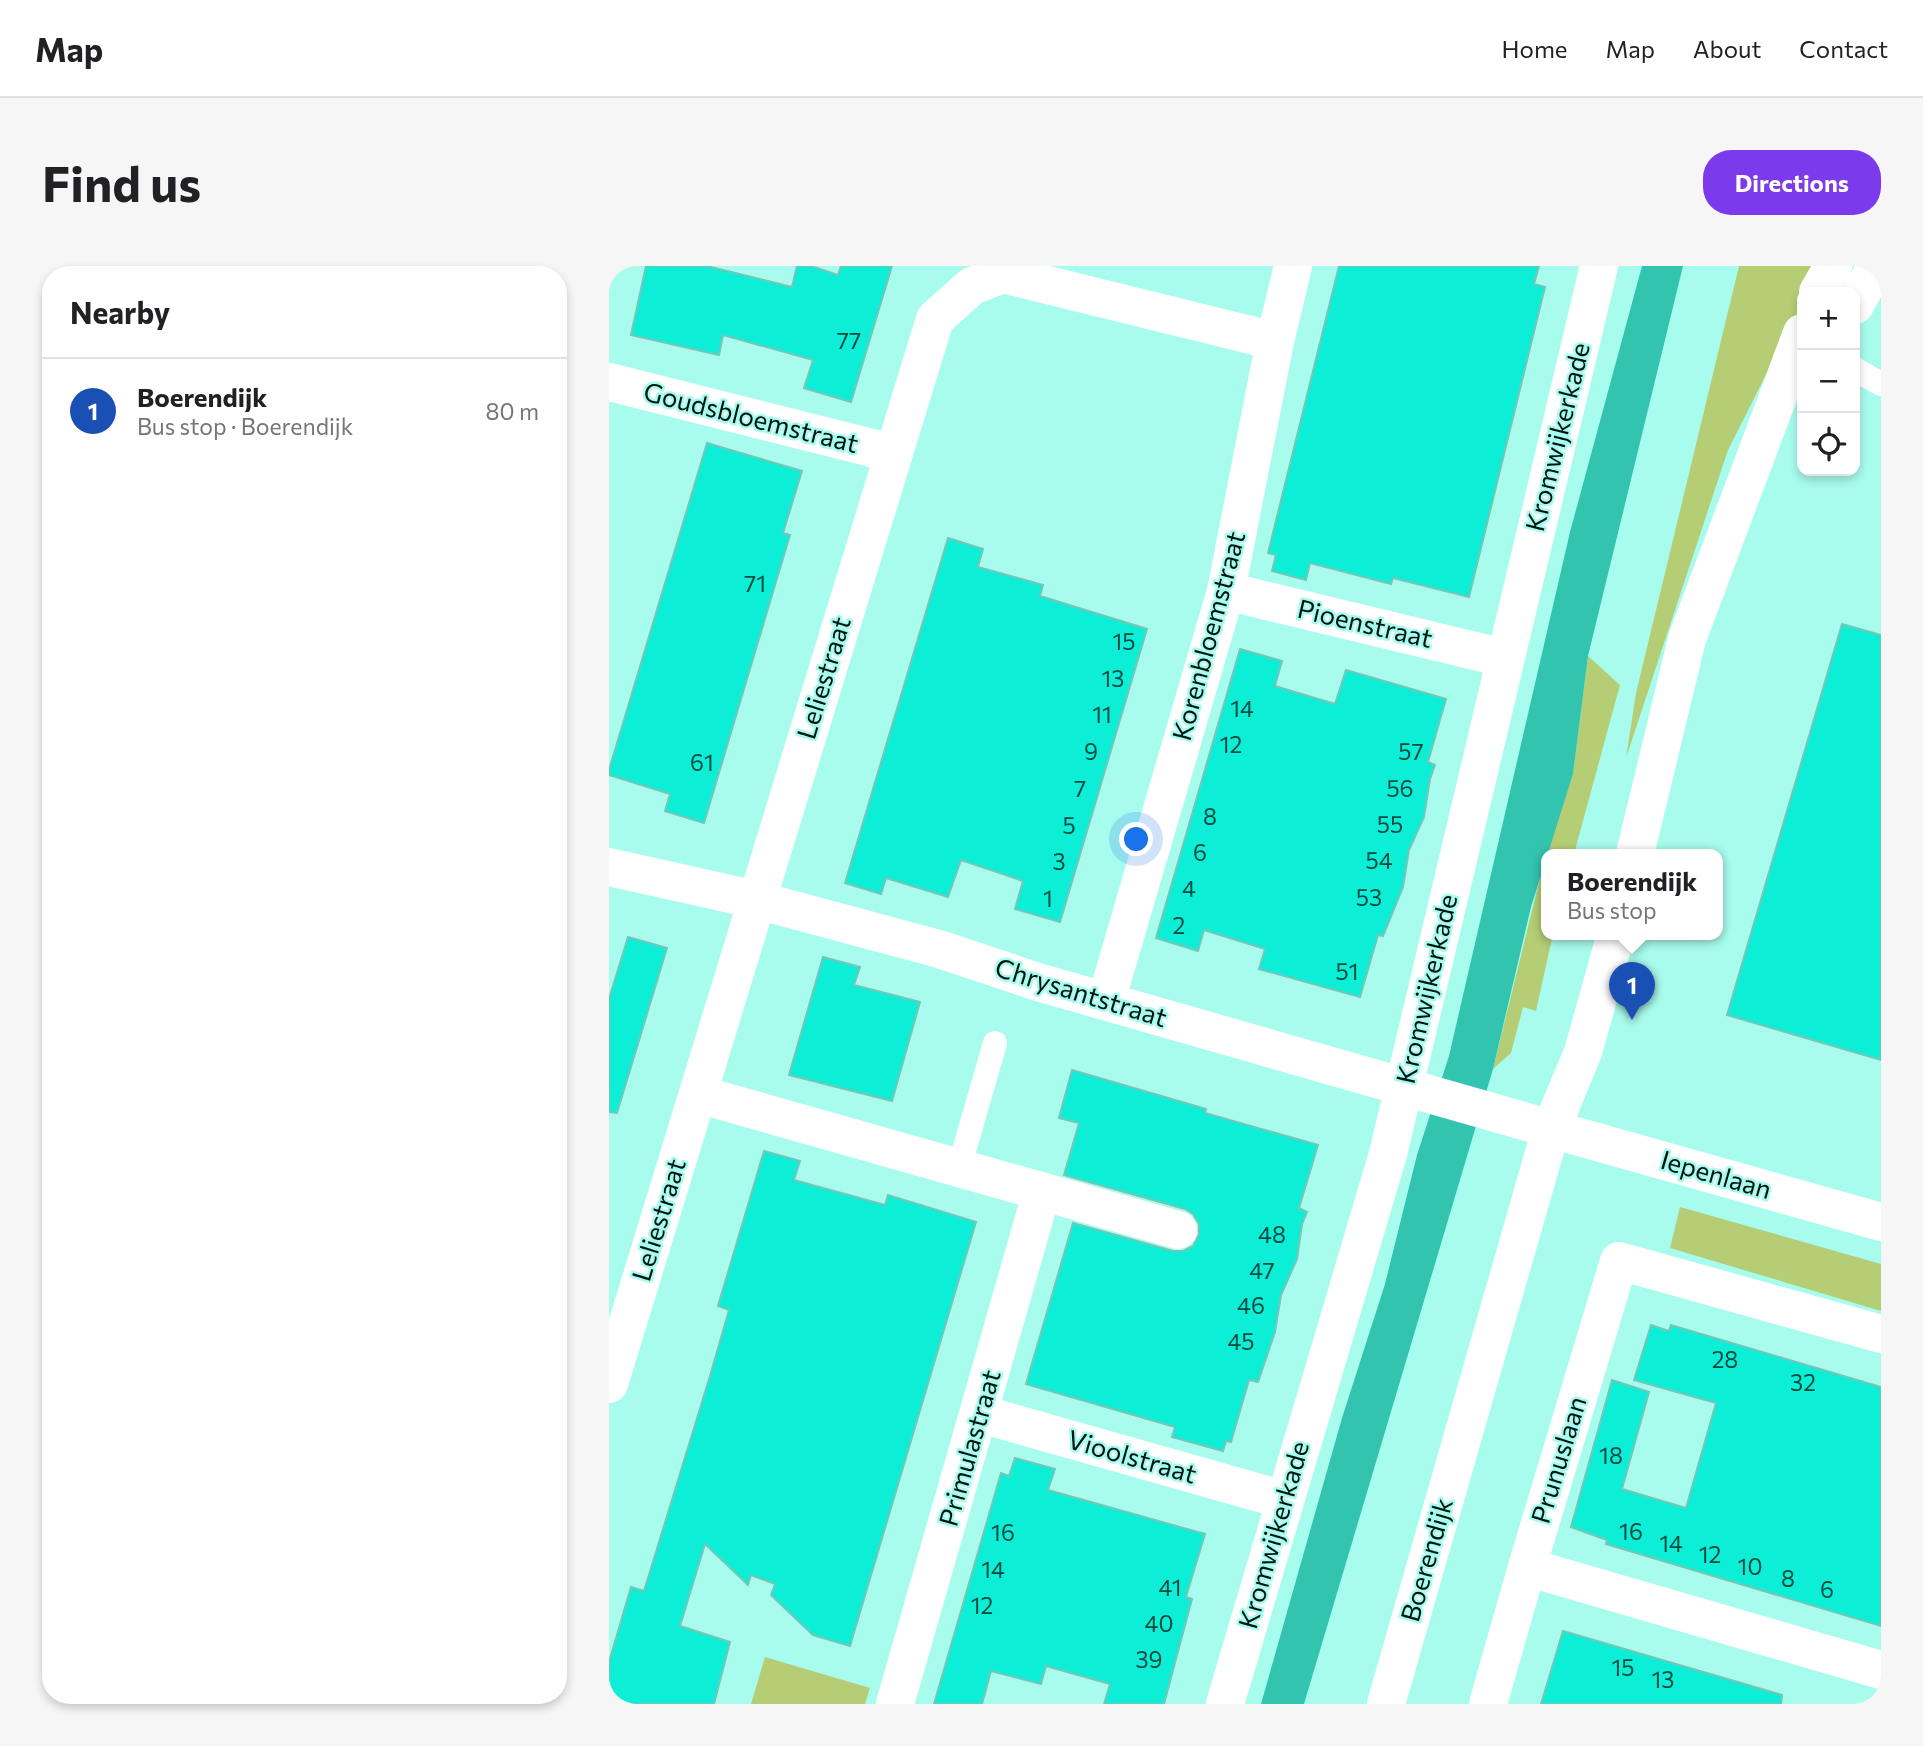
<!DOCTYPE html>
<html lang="en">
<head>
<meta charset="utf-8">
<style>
  body { margin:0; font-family:Commissioner,sans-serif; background:#f6f6f6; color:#202124 }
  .controls { position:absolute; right:21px; top:21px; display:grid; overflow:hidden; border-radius:14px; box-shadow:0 4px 10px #0003 }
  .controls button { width:63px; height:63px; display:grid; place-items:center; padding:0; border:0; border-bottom:2px solid #e0e0e0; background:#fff; color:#202124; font:35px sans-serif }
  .you { position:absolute; left:528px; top:574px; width:24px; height:24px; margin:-18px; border:5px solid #fff; border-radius:50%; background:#1a73e8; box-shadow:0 0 0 10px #1a73e833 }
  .badge { display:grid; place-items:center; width:46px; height:46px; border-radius:50%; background:#7c3aed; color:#fff; font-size:23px; font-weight:700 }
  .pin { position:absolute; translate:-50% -58px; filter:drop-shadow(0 2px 4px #0008) }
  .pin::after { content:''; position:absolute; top:37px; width:24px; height:21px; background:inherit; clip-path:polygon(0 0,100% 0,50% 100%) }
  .popup { position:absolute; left:932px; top:583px; width:182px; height:91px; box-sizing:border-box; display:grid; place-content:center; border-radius:14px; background:#fff; filter:drop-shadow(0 2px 5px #0005); font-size:23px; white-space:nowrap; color:#757577 }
  .popup b { font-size:26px; color:#202124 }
  .popup::after { content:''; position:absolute; left:50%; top:100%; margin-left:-14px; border:14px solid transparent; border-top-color:#fff }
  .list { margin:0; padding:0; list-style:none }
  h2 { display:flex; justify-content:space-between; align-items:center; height:91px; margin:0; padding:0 28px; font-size:30px }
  h2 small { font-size:23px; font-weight:400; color:#757577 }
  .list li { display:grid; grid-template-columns:46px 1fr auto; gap:21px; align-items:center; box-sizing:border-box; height:105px; padding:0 28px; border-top:2px solid #e0e0e0 }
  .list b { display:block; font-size:26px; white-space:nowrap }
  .list p { margin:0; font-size:23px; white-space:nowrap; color:#757577 }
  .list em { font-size:23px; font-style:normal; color:#757577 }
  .icon { flex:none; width:38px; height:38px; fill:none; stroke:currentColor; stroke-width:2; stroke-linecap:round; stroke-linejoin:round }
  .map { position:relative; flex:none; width:1272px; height:1438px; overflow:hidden; border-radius:28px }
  header { display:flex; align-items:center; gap:42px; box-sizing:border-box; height:98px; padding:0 35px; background:#fff; border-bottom:2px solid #e0e0e0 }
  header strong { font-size:33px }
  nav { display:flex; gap:38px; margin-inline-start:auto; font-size:24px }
  .intro { display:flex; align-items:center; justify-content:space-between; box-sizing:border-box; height:168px; padding:0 42px }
  h1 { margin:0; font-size:49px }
  .button { padding:18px 32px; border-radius:28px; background:#7c3aed; color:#fff; font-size:24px; font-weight:700 }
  main { display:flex; gap:42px; padding:0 42px }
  aside { flex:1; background:#fff; border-radius:28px; box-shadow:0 4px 10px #0003 }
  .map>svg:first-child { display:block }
  .green { fill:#b5ce75 }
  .water { fill:#33c4b0 }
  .building { fill:#0ceed5; stroke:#74c6b8; stroke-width:2 }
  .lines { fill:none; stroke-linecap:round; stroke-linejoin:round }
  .service { stroke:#fff; stroke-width:24 }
  .minor { stroke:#fff; stroke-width:38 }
  .tertiary { stroke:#fff; stroke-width:38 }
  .secondary { stroke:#fff; stroke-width:38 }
  .labels { text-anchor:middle; stroke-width:5; stroke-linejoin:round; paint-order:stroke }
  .number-label { font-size:23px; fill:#034a42 }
  .street-label { font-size:26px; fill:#001411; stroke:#a8fced }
</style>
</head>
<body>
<header>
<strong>Map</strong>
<nav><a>Home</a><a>Map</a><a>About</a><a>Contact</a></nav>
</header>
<div class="intro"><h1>Find us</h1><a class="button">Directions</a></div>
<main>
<aside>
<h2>Nearby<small></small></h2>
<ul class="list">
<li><span class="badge" style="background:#1a4fb4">1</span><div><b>Boerendijk</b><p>Bus stop · Boerendijk</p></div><em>80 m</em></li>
</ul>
</aside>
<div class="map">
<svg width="1272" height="1438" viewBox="0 0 1272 1438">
  <rect width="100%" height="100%" fill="#a8fced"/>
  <path class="green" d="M1130 0H1212L1119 184 1017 492 1027 427Z
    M979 390 1011 419 965 588H937L964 508Z
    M937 588V668H944L927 745 914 741 902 787 884 803Z
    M1071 941 1272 998V1045L1061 982Z
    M156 1391 261 1422 256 1438H142Z"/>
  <path class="water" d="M1033 0H1074L979 390 964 508 922 641 884 803 695 1438H652L733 1152 776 1018 808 889 840 790 961 266Z"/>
  <path class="building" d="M37 0H98L183 21 188 0H202L229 9 232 0H283L242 136 195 122 204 94 114 69 110 89 22 69Z
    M730 0H930L925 18 936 21 860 331 784 312 782 318 701 297 697 314 663 305 667 289 659 287Z
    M98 177 193 205 174 267 181 269 95 557 56 545 61 528 0 509V504Z
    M339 272 374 283 369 301 434 319 431 330 538 363 451 656 406 643 414 615 352 594 339 631 277 612 272 628 236 617Z
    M1233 358 1272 369V794L1118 749Z
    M631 383 673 395 666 420 726 438 737 404 837 433 819 496 826 499 821 513 815 551 800 584 794 621 774 670 769 669 751 731 650 703 656 683 595 664 589 685 547 672Z
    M19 671 58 682 8 847 0 846V733Z
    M214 691 251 701 245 719 311 736 283 835 180 809Z
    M463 804 597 843 596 847 709 879 690 942 698 946 693 958 688 993 672 1029 666 1066 649 1116 640 1114 622 1176 617 1175 614 1185 563 1171 566 1161 417 1118 464 957 564 985H574L584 980 590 969V958L584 948 576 943 455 909 470 857 450 852Z
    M155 885 191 895 185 914 276 939 279 929 367 956 241 1380 204 1369 162 1329 166 1318 142 1309 139 1319 96 1278 71 1360 121 1376 105 1438H0V1396L22 1321 35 1325 101 1110 120 1044 109 1040Z
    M1042 1059 1060 1065 1062 1059 1272 1121V1360L997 1278 998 1274 962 1261 1003 1114 1040 1126 1013 1223 1077 1242 1107 1137 1025 1114Z
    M406 1192 446 1203 439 1224 596 1268 577 1331 583 1333 555 1438H495L501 1418 437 1400 432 1418 382 1405 373 1438H325L392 1207 400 1210Z
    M954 1365 1173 1429 1172 1438H932Z"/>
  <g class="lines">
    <path class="service" d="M1246 103 1272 118
      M350 902 386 777"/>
    <path class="minor" d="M0 116 283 187
      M617 325 895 392
      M497 735 617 325 666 75 684 0
      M89 828 569 964
      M942 863 1272 956
      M1272 1068 1010 995 918 1301 1272 1404
      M0 1118 326 53 363 20 394 8 666 75
      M372 1148 675 1234
      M286 1438 433 925
      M616 1438 779 888 990 0
      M879 1438 918 1301"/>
    <path class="tertiary" d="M0 601 148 634 330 683 429 716 942 863"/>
    <path class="secondary" d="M1209 26 1224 0
      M1246 39 1267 0
      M1026 588 1078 373 1193 67
      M777 1438 942 863 974 786 1007 668"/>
  </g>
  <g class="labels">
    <g class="number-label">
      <text x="240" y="83">77</text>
      <text x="146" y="326">71</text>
      <text x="515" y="384">15</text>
      <text x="504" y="421">13</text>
      <text x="633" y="451">14</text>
      <text x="493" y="457">11</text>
      <text x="622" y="487">12</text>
      <text x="482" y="494">9</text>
      <text x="802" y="494">57</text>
      <text x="93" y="505">61</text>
      <text x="471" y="531">7</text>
      <text x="791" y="531">56</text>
      <text x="601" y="559">8</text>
      <text x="781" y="567">55</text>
      <text x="460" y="568">5</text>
      <text x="591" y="595">6</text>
      <text x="770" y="603">54</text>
      <text x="450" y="604">3</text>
      <text x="580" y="631">4</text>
      <text x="760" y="640">53</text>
      <text x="439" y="641">1</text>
      <text x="570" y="668">2</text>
      <text x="738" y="714">51</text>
      <text x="663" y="977">48</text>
      <text x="653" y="1013">47</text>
      <text x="642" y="1048">46</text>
      <text x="632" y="1084">45</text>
      <text x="1116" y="1102">28</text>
      <text x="1194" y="1125">32</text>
      <text x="1002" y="1198">18</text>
      <text x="1022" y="1274">16</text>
      <text x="394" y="1275">16</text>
      <text x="1062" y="1286">14</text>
      <text x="1101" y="1297">12</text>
      <text x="1141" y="1309">10</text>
      <text x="384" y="1312">14</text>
      <text x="1179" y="1321">8</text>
      <text x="561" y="1330">41</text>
      <text x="1218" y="1332">6</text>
      <text x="373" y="1348">12</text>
      <text x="550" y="1366">40</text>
      <text x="540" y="1402">39</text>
      <text x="1014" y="1410">15</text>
      <text x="1054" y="1422">13</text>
    </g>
    <g class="street-label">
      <text transform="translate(142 152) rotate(14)" y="9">Goudsbloemstraat</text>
      <text transform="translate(949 171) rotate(-76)" y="9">Kromwijkerkade</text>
      <text transform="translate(756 358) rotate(13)" y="9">Pioenstraat</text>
      <text transform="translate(600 370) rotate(-75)" y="9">Korenbloemstraat</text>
      <text transform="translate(215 412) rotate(-73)" y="9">Leliestraat</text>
      <text transform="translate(818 723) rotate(-77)" y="9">Kromwijkerkade</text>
      <text transform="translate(472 727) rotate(17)" y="9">Chrysantstraat</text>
      <text transform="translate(1107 909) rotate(16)" y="9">Iepenlaan</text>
      <text transform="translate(50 954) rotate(-73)" y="9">Leliestraat</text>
      <text transform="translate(361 1182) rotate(-74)" y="9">Primulastraat</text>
      <text transform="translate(523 1191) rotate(16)" y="9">Vioolstraat</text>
      <text transform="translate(950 1194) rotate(-73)" y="9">Prunuslaan</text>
      <text transform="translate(665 1269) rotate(-74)" y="9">Kromwijkerkade</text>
      <text transform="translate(818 1294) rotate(-74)" y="9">Boerendijk</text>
    </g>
  </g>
</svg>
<div class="controls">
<button>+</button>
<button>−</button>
<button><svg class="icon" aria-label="locate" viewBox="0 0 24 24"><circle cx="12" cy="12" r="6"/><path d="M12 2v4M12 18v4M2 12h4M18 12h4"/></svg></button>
</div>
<div class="you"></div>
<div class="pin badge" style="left:1023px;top:754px;background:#1a4fb4">1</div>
<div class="popup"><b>Boerendijk</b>Bus stop</div>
</div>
</main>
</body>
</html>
